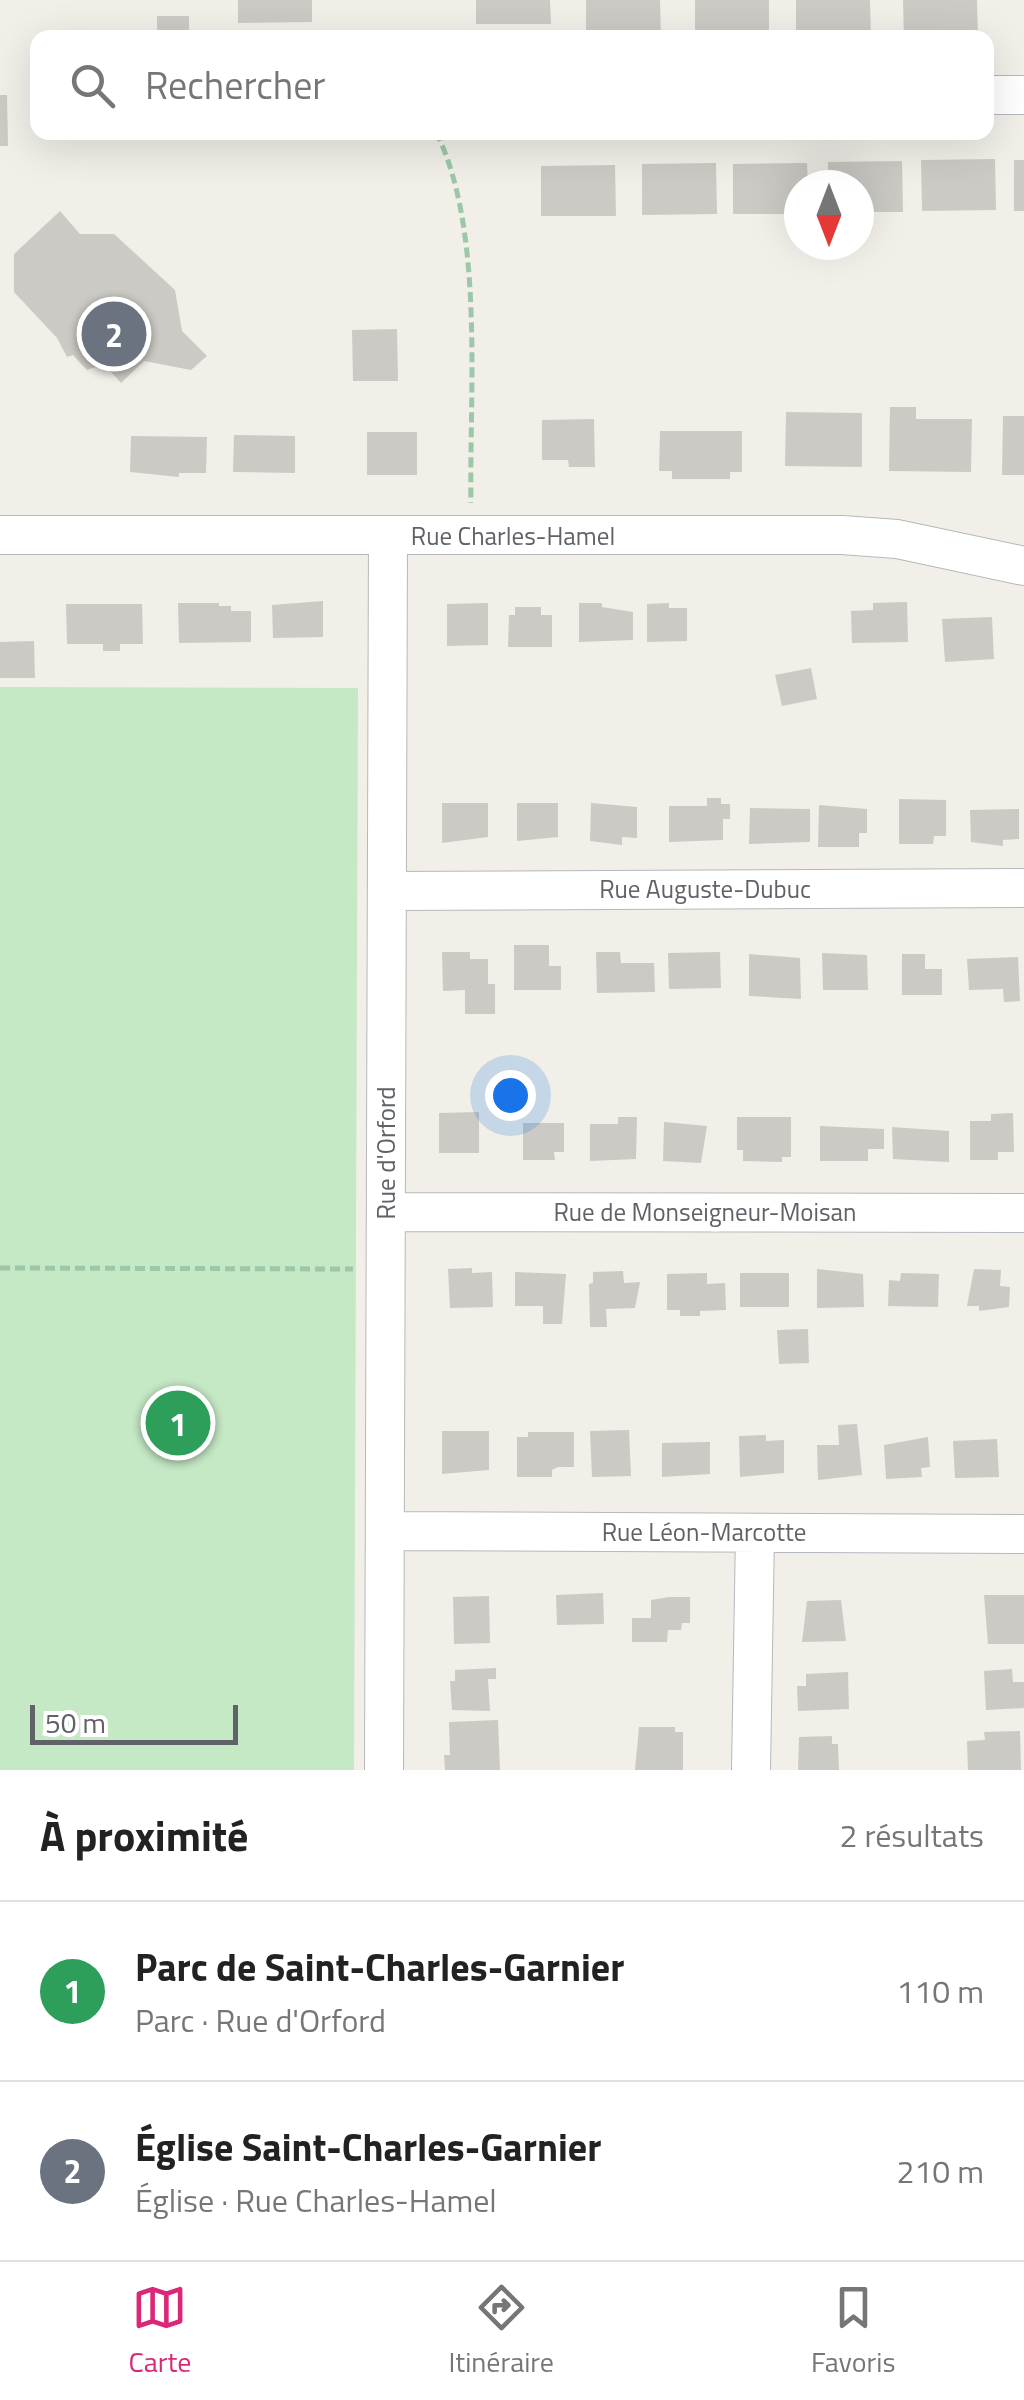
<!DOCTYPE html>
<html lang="fr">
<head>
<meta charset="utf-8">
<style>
  body { margin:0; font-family:"Titillium Web",sans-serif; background:#f6f6f6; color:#222 }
  .compass { position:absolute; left:784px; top:170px; width:90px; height:90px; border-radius:50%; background:#fff; box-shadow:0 10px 40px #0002; rotate:180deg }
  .scale { position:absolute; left:30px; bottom:25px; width:208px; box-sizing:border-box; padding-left:10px; border:5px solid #5f6368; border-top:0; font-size:28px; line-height:35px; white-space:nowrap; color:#5f6368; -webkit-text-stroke:8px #fff; paint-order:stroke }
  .you { position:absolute; left:510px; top:1095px; width:35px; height:35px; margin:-25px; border:8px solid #fff; border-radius:50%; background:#1a73e8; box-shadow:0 0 0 15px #1a73e833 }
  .badge { display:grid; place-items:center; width:65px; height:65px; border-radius:50%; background:#db2777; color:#fff; font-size:32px; font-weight:700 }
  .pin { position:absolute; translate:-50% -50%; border:5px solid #fff; box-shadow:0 2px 10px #0006 }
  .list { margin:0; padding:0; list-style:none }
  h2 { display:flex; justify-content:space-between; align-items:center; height:130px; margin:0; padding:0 40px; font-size:42px }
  h2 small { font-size:32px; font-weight:400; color:#767676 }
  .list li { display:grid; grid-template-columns:65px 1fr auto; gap:30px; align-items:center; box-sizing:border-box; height:180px; padding:0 40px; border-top:2px solid #e0e0e0 }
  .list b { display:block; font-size:38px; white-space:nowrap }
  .list p { margin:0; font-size:32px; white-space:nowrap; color:#767676 }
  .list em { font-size:32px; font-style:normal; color:#767676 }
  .icon { flex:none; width:55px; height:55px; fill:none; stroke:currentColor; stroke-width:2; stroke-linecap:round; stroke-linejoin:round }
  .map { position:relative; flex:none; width:1024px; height:1770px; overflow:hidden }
  .search { position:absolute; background:#fff; box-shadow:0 10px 40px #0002; left:30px; right:30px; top:30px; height:110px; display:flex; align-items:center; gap:25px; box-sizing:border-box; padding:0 35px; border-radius:20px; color:#767676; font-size:38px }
  .sheet { height:490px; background:#fff }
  nav { display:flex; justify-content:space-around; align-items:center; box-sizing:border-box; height:140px; border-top:2px solid #e0e0e0; background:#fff; font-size:28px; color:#767676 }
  nav a { display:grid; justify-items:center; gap:5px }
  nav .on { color:#db2777 }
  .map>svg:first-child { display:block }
  .green { fill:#c5e8c5 }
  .building { fill:#cccac5 }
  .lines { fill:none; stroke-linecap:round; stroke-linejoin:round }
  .minor-casing { stroke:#b5b8bc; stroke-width:40 }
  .path { stroke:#9cc7a9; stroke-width:5; stroke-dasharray:10 5; stroke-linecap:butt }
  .minor { stroke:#fff; stroke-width:38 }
  .labels { text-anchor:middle; stroke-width:9; stroke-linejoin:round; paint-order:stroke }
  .street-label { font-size:25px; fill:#5f6368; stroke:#fff }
</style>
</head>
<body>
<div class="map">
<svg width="1024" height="1770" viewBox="0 0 1024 1770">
  <rect width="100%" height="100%" fill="#f1efe8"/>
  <path class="green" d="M0 687 358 688 354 1770H0Z"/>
  <path class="building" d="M238 0H312V22L238 23Z
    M476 0H550L551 24H476Z
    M586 0H660L661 38H586Z
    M695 0H769V38H695Z
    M796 0H870L871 38H796Z
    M903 0H977L978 38H904Z
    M157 16H189V38H157Z
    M0 95H7L8 146H0Z
    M995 159 996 210 922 211 921 160Z
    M1014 160H1024V211H1014Z
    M902 161 903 212H859V185H828V162Z
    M716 163 717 214 642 215V164Z
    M807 163 808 185H799V214H733V164Z
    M615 165 616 216H541V166Z
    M60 211 80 234H114L175 290 182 331 207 356 191 370 144 361 121 383 104 364 87 370 73 355 67 357 57 338 14 292V254Z
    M397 329 398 381H353L352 330Z
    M890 407H916V419H972L971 472 889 471Z
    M786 412 862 413V467L785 466Z
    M1003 416H1024V475H1002Z
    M594 419 595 467H569L568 460H542V420Z
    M660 431H742V472H730V479H672V471H659Z
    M367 432H417V475H367Z
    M234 435 295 436V473L233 472Z
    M131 436 207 437 206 473H179V477L130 472Z
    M323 601V637L273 638 272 605Z
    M907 602 908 642 852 643 851 611 873 610V603Z
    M178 603H219V606H231V611H251V642L179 643Z
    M488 603V645L447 646V604Z
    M579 603H602V607L633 612V640L579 642Z
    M669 603V608H687V641L647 642V604Z
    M66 604H142L143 644H120V651H103V644H67Z
    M515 607H541V615H552V647H508L509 615H515Z
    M992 617 994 659 945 662 942 619Z
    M34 641 35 678H0V642Z
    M811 668 817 699 782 706 775 675Z
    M707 798H721V804H730V819H723V840L669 842V806H707Z
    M899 799 946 800V836H934L933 844H899Z
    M442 803H488V837L442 843Z
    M517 803H558V837L517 841Z
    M591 803 637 807V838L622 837V845L590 841Z
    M819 805 867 809V833H859V847H818Z
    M750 808 810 809V842L749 844Z
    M1019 809V839L1003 840V846L971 842 970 810Z
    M514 945H549V966H561V990H514Z
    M442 952H470V959H488V984H495V1014H465V990L443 991Z
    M596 952H620L621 963H654L655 992 597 993Z
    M720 952 721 988 669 989 668 953Z
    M822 953 867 955 868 990H823Z
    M749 954 800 958 801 999 749 996Z
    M902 954H925V969H942V995H902Z
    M1018 957 1020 1001 1004 1002 1003 989 969 990 967 959Z
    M479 1112V1153H439V1113Z
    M1013 1113 1014 1152H998V1160H970V1121H991V1114Z
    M618 1117H637L636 1159 590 1161V1124H618Z
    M737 1117H791V1157H782V1162L743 1161V1150H737Z
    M664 1122 707 1126 701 1163 663 1161Z
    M523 1123H564V1152H554L555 1160H523Z
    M820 1126 884 1129V1149H868V1161H820Z
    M892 1127 949 1131V1162L893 1159Z
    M472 1268V1273L492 1272 493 1307 450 1308 448 1269Z
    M817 1269 863 1274 864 1307 817 1308Z
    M974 1269 1001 1270 1000 1286 1010 1287 1009 1307 979 1311V1306H967Z
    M623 1271 624 1283 640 1282 635 1308 606 1309 607 1327H590L589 1284 593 1283V1272Z
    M515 1272 566 1274 562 1324H543V1306H515Z
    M707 1273V1284L725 1283 726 1310 700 1311V1316H680V1310H667V1274Z
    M740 1273H789V1307H740Z
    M901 1273 939 1274 938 1307 888 1306 889 1280 900 1281Z
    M808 1329 809 1363 779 1364 777 1330Z
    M857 1424 862 1475 818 1480 817 1445H839L838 1425Z
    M629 1430 631 1476 592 1477 590 1431Z
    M442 1431H489V1470L442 1474Z
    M528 1432H574V1467H558L552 1470V1477H517V1437H528Z
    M766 1435V1441L784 1440V1473L740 1477 739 1436Z
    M928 1437 930 1467 921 1468 922 1477 886 1479 884 1445Z
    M997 1439 999 1477 955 1478 953 1441Z
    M710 1442V1474L662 1477V1443Z
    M603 1593 604 1624 557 1625 556 1595Z
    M984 1595H1024V1644H988Z
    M489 1596 490 1643 454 1644 453 1597Z
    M669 1597H690V1623H682L681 1630H668L667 1642H632V1618H651V1600Z
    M841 1600 846 1641 802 1642 807 1601Z
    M496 1668V1679H488L490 1711 452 1710 450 1681H455V1670Z
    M1012 1669 1013 1682H1024V1708L986 1710 984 1671Z
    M848 1672 849 1709 798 1711 797 1686H806V1674Z
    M498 1720 500 1770H445L444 1755H450L449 1722Z
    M639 1727H675V1732H683V1770H635Z
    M1020 1731 1021 1770H968L967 1741 985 1740 984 1732Z
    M832 1736V1744H838L839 1770H798L799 1737Z"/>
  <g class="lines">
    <defs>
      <path id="minor" d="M986 95H1024
        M0 535H842L897 539 1024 566
        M387 891 1024 888
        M386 1212 1024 1213
        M385 1531 1024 1534
        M384 1770 388 537
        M751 1770 755 1533"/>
    </defs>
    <use href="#minor" class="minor-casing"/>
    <path class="path" d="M436 132C485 230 469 394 471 503
      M0 1268 353 1269"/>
    <use href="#minor" class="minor"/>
  </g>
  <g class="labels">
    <g class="street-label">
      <text x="513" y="545">Rue Charles-Hamel</text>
      <text x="705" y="898">Rue Auguste-Dubuc</text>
      <text transform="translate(386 1153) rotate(-90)" y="9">Rue d'Orford</text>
      <text x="705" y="1221">Rue de Monseigneur-Moisan</text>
      <text x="704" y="1541">Rue Léon-Marcotte</text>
    </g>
  </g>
</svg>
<svg class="compass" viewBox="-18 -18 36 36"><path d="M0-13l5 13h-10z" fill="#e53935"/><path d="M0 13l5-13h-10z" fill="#767676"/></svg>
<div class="scale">50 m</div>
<div class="you"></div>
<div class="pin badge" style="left:178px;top:1423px;background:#2e9e5b">1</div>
<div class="pin badge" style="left:114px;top:334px;background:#6b7280">2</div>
<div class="search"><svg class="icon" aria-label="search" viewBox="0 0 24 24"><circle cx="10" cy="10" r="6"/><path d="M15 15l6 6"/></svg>Rechercher</div>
</div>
<section class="sheet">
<h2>À proximité<small>2 résultats</small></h2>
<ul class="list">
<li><span class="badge" style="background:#2e9e5b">1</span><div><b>Parc de Saint-Charles-Garnier</b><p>Parc · Rue d'Orford</p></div><em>110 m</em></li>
<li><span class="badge" style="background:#6b7280">2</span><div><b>Église Saint-Charles-Garnier</b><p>Église · Rue Charles-Hamel</p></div><em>210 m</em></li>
</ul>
</section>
<nav>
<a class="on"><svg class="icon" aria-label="map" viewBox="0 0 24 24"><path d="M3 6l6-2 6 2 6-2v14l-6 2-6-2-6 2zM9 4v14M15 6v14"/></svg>Carte</a>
<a><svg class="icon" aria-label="directions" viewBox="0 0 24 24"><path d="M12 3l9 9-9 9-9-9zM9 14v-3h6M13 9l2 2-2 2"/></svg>Itinéraire</a>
<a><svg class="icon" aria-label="saved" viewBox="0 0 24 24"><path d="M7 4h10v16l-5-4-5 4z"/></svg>Favoris</a>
</nav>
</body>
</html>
